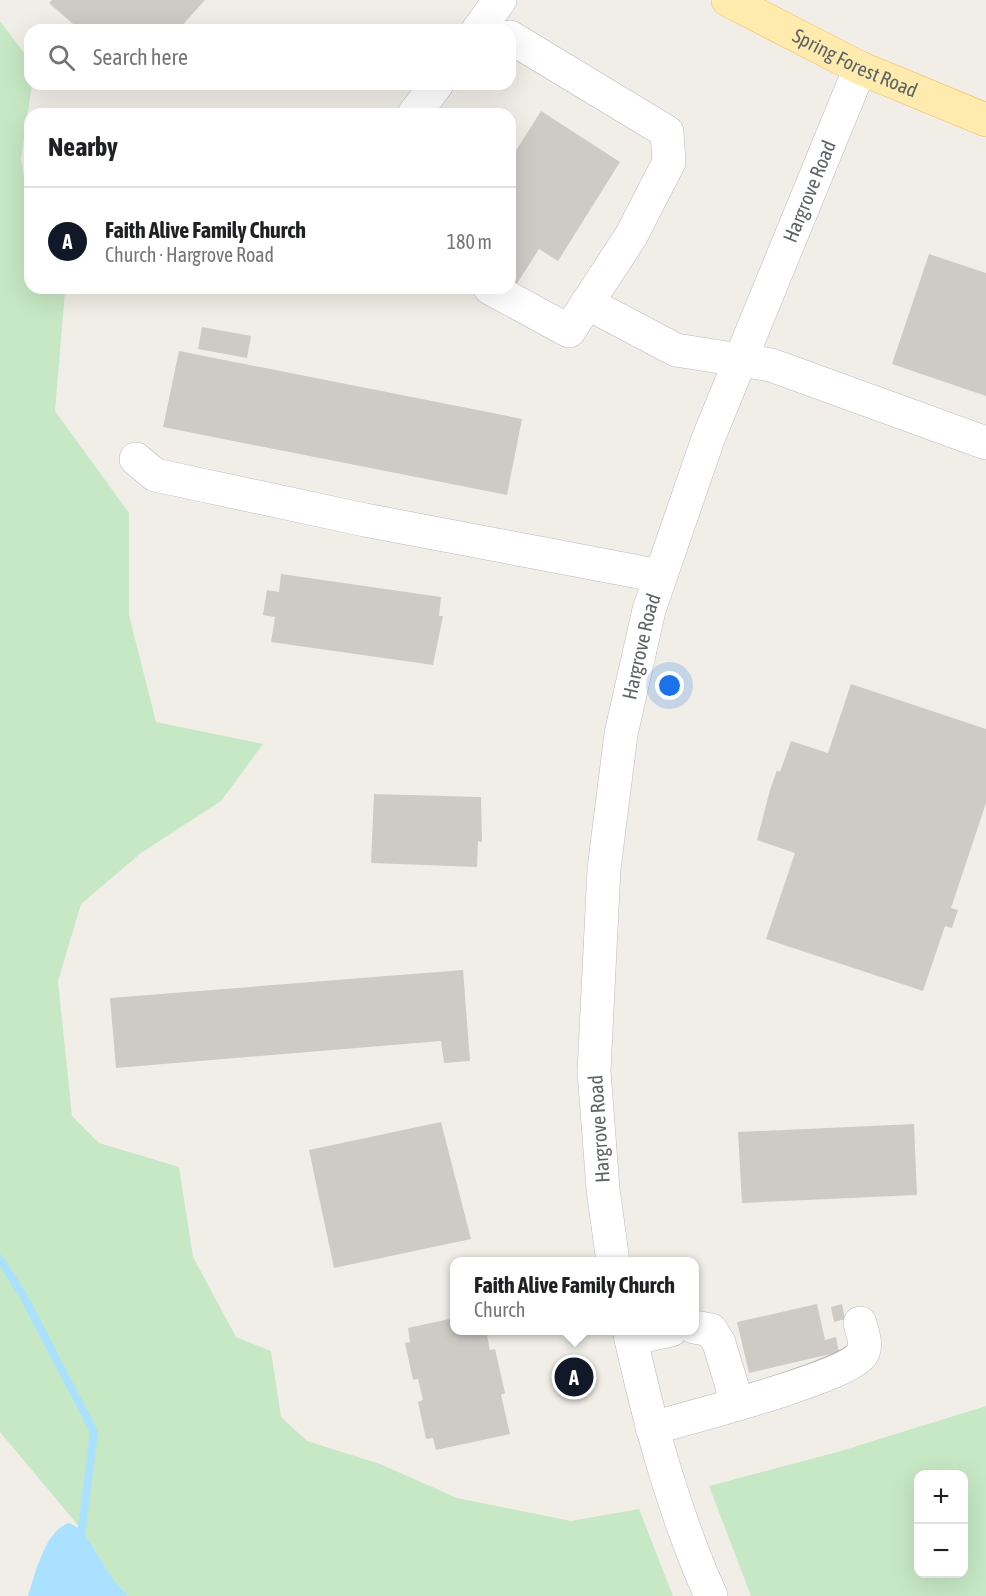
<!DOCTYPE html>
<html lang="en">
<head>
<meta charset="utf-8">
<style>
  body { margin:0; font-family:"Asap Condensed",sans-serif; background:#f6f6f6; color:#202124 }
  .controls { position:absolute; right:18px; bottom:18px; display:grid; overflow:hidden; border-radius:12px; box-shadow:0 6px 24px #0002 }
  .controls button { width:54px; height:54px; display:grid; place-items:center; padding:0; border:0; border-bottom:2px solid #e0e0e0; background:#fff; color:#202124; font:30px sans-serif }
  .you { position:absolute; left:670px; top:686px; width:21px; height:21px; margin:-15px; border:4px solid #fff; border-radius:50%; background:#1a73e8; box-shadow:0 0 0 9px #1a73e833 }
  .badge { display:grid; place-items:center; width:39px; height:39px; border-radius:50%; background:#111827; color:#fff; font-size:20px; font-weight:700 }
  .pin { position:absolute; translate:-50% -50%; border:3px solid #fff; box-shadow:0 2px 6px #0006 }
  .popup { position:absolute; left:450px; top:1257px; width:249px; height:78px; box-sizing:border-box; display:grid; place-content:center; border-radius:12px; background:#fff; filter:drop-shadow(0 2px 4px #0005); font-size:20px; white-space:nowrap; color:#757577 }
  .popup b { font-size:22px; color:#202124 }
  .popup::after { content:''; position:absolute; left:50%; top:100%; margin-left:-12px; border:12px solid transparent; border-top-color:#fff }
  .list { margin:0; padding:0; list-style:none }
  h2 { display:flex; justify-content:space-between; align-items:center; height:78px; margin:0; padding:0 24px; font-size:26px }
  h2 small { font-size:20px; font-weight:400; color:#757577 }
  .list li { display:grid; grid-template-columns:39px 1fr auto; gap:18px; align-items:center; box-sizing:border-box; height:108px; padding:0 24px; border-top:2px solid #e0e0e0 }
  .list b { display:block; font-size:22px; white-space:nowrap }
  .list p { margin:0; font-size:20px; white-space:nowrap; color:#757577 }
  .list em { font-size:20px; font-style:normal; color:#757577 }
  .icon { flex:none; width:33px; height:33px; fill:none; stroke:currentColor; stroke-width:2; stroke-linecap:round; stroke-linejoin:round }
  .map { position:relative; flex:none; width:986px; height:1596px; overflow:hidden }
  .search { position:absolute; background:#fff; box-shadow:0 6px 24px #0002; left:24px; top:24px; width:492px; height:66px; display:flex; align-items:center; gap:15px; box-sizing:border-box; padding:0 21px; border-radius:18px; color:#757577; font-size:22px }
  .panel { position:absolute; background:#fff; box-shadow:0 6px 24px #0002; left:24px; top:108px; width:492px; height:186px; border-radius:18px }
  .map>svg:first-child { display:block }
  .green { fill:#c7e8c4; fill-rule:evenodd }
  .water { fill:#a9e1ff }
  .lines { fill:none; stroke-linecap:round; stroke-linejoin:round }
  .stream { stroke:#a9e1ff; stroke-width:8 }
  .building { fill:#cecbc6 }
  .minor-casing { stroke:#b7babd; stroke-width:34 }
  .major-casing { stroke:#f2bc5f; stroke-width:34 }
  .minor { stroke:#fff; stroke-width:33 }
  .major { stroke:#ffebae; stroke-width:33 }
  .labels { text-anchor:middle; stroke-width:4.5; stroke-linejoin:round; paint-order:stroke }
  .street-label { font-size:20px; fill:#5e6367; stroke:#fff }
</style>
</head>
<body>
<div class="map">
<svg width="986" height="1596" viewBox="0 0 986 1596">
  <rect width="100%" height="100%" fill="#f1eee7"/>
  <path class="green" d="M0 21 30 61 32 84 21 159 30 211V288H63L65 291 55 411 129 513V615L156 722 263 744 221 801 141 853 81 904 58 981 72 1116 99 1143 179 1167 193 1257 236 1337 271 1351 281 1417 307 1441 380 1464 457 1498 571 1521 639 1509 673 1596H128L113 1579 82 1530 0 1432Z
    M986 1406V1596H751L709 1486 841 1451ZM918 1474H964V1574H918Z"/>
  <path class="water" d="M69 1523 82 1530 113 1579 128 1596H28C35 1575 45 1530 69 1523Z"/>
  <g class="lines">
    <path class="stream" d="M0 1259 24 1297 94 1432 81 1535"/>
  </g>
  <path class="building" d="M52 0H205L178 30H80L49 3Z
    M541 111 620 162 558 261 539 249 509 296 510 160Z
    M929 254 986 273V396L892 364Z
    M202 327 251 336 247 358 198 349Z
    M179 351 522 419 507 495 163 427Z
    M281 574 441 597 439 616H443L433 665 271 642 275 617 263 615 267 590 279 592Z
    M851 684 986 729V803L951 908 958 910 952 928 945 926 923 991 766 939 795 853 757 840 770 790 777 770 780 772 791 741 828 753Z
    M374 794 481 797 482 842 478 841 477 867 371 863Z
    M463 970 470 1061 444 1063 441 1041 116 1068 110 998Z
    M441 1122 471 1239 334 1268 309 1150Z
    M914 1124 917 1195 742 1203 738 1132Z
    M817 1304 825 1340 836 1337 839 1352 749 1373 737 1322Z
    M842 1304 845 1319 834 1322 831 1307Z
    M454 1318V1330H486L490 1350 495 1349 505 1393 501 1395 510 1434 436 1450 433 1438 426 1439 418 1402 423 1400 418 1379 413 1380 405 1343 410 1342 408 1328Z"/>
  <g class="lines">
    <defs>
      <g id="minor">
        <path d="M478 30 500 0"/>
        <path d="M414 114 437 84"/>
        <path d="M490 288 569 331 631 236 669 162 667 132 510 37"/>
        <path d="M587 303 676 350 771 365 986 443"/>
        <path d="M136 459 155 475 365 520 660 576"/>
        <path id="s1" d="M613 1262 603 1189 594 1071 604 869 621 734 649 610 708 439 860 68"/>
        <path d="M694 1327 711 1330 719 1343 737 1403"/>
        <path d="M629 1330C649 1421 673 1511 711 1596"/>
        <path d="M631 1339 671 1330"/>
        <path d="M652 1428C688 1418 847 1377 862 1354 868 1345 862 1332 860 1323"/>
      </g>
      <g id="major">
        <path id="s2" d="M728 0 860 68 986 120"/>
      </g>
    </defs>
    <use href="#minor" class="minor-casing"/>
    <use href="#major" class="major-casing"/>
    <use href="#minor" class="minor"/>
    <use href="#major" class="major"/>
  </g>
  <g class="labels">
    <g class="street-label">
      <text dy="7" stroke="none"><textPath href="#s2" startOffset="142">Spring Forest Road</textPath></text>
      <text dy="7" stroke="none"><textPath href="#s1" startOffset="1106">Hargrove Road</textPath></text>
      <text dy="7" stroke="none"><textPath href="#s1" startOffset="620">Hargrove Road</textPath></text>
      <text transform="translate(599 1129) rotate(-94)" y="7">Hargrove Road</text>
    </g>
  </g>
</svg>
<div class="controls">
<button>+</button>
<button>−</button>
</div>
<div class="you"></div>
<div class="pin badge" style="left:574px;top:1377px">A</div>
<div class="popup"><b>Faith Alive Family Church</b>Church</div>
<div class="search"><svg class="icon" aria-label="search" viewBox="0 0 24 24"><circle cx="10" cy="10" r="6"/><path d="M15 15l6 6"/></svg>Search here</div>
<section class="panel">
<h2>Nearby<small></small></h2>
<ul class="list">
<li><span class="badge">A</span><div><b>Faith Alive Family Church</b><p>Church · Hargrove Road</p></div><em>180 m</em></li>
</ul>
</section>
</div>
</body>
</html>
